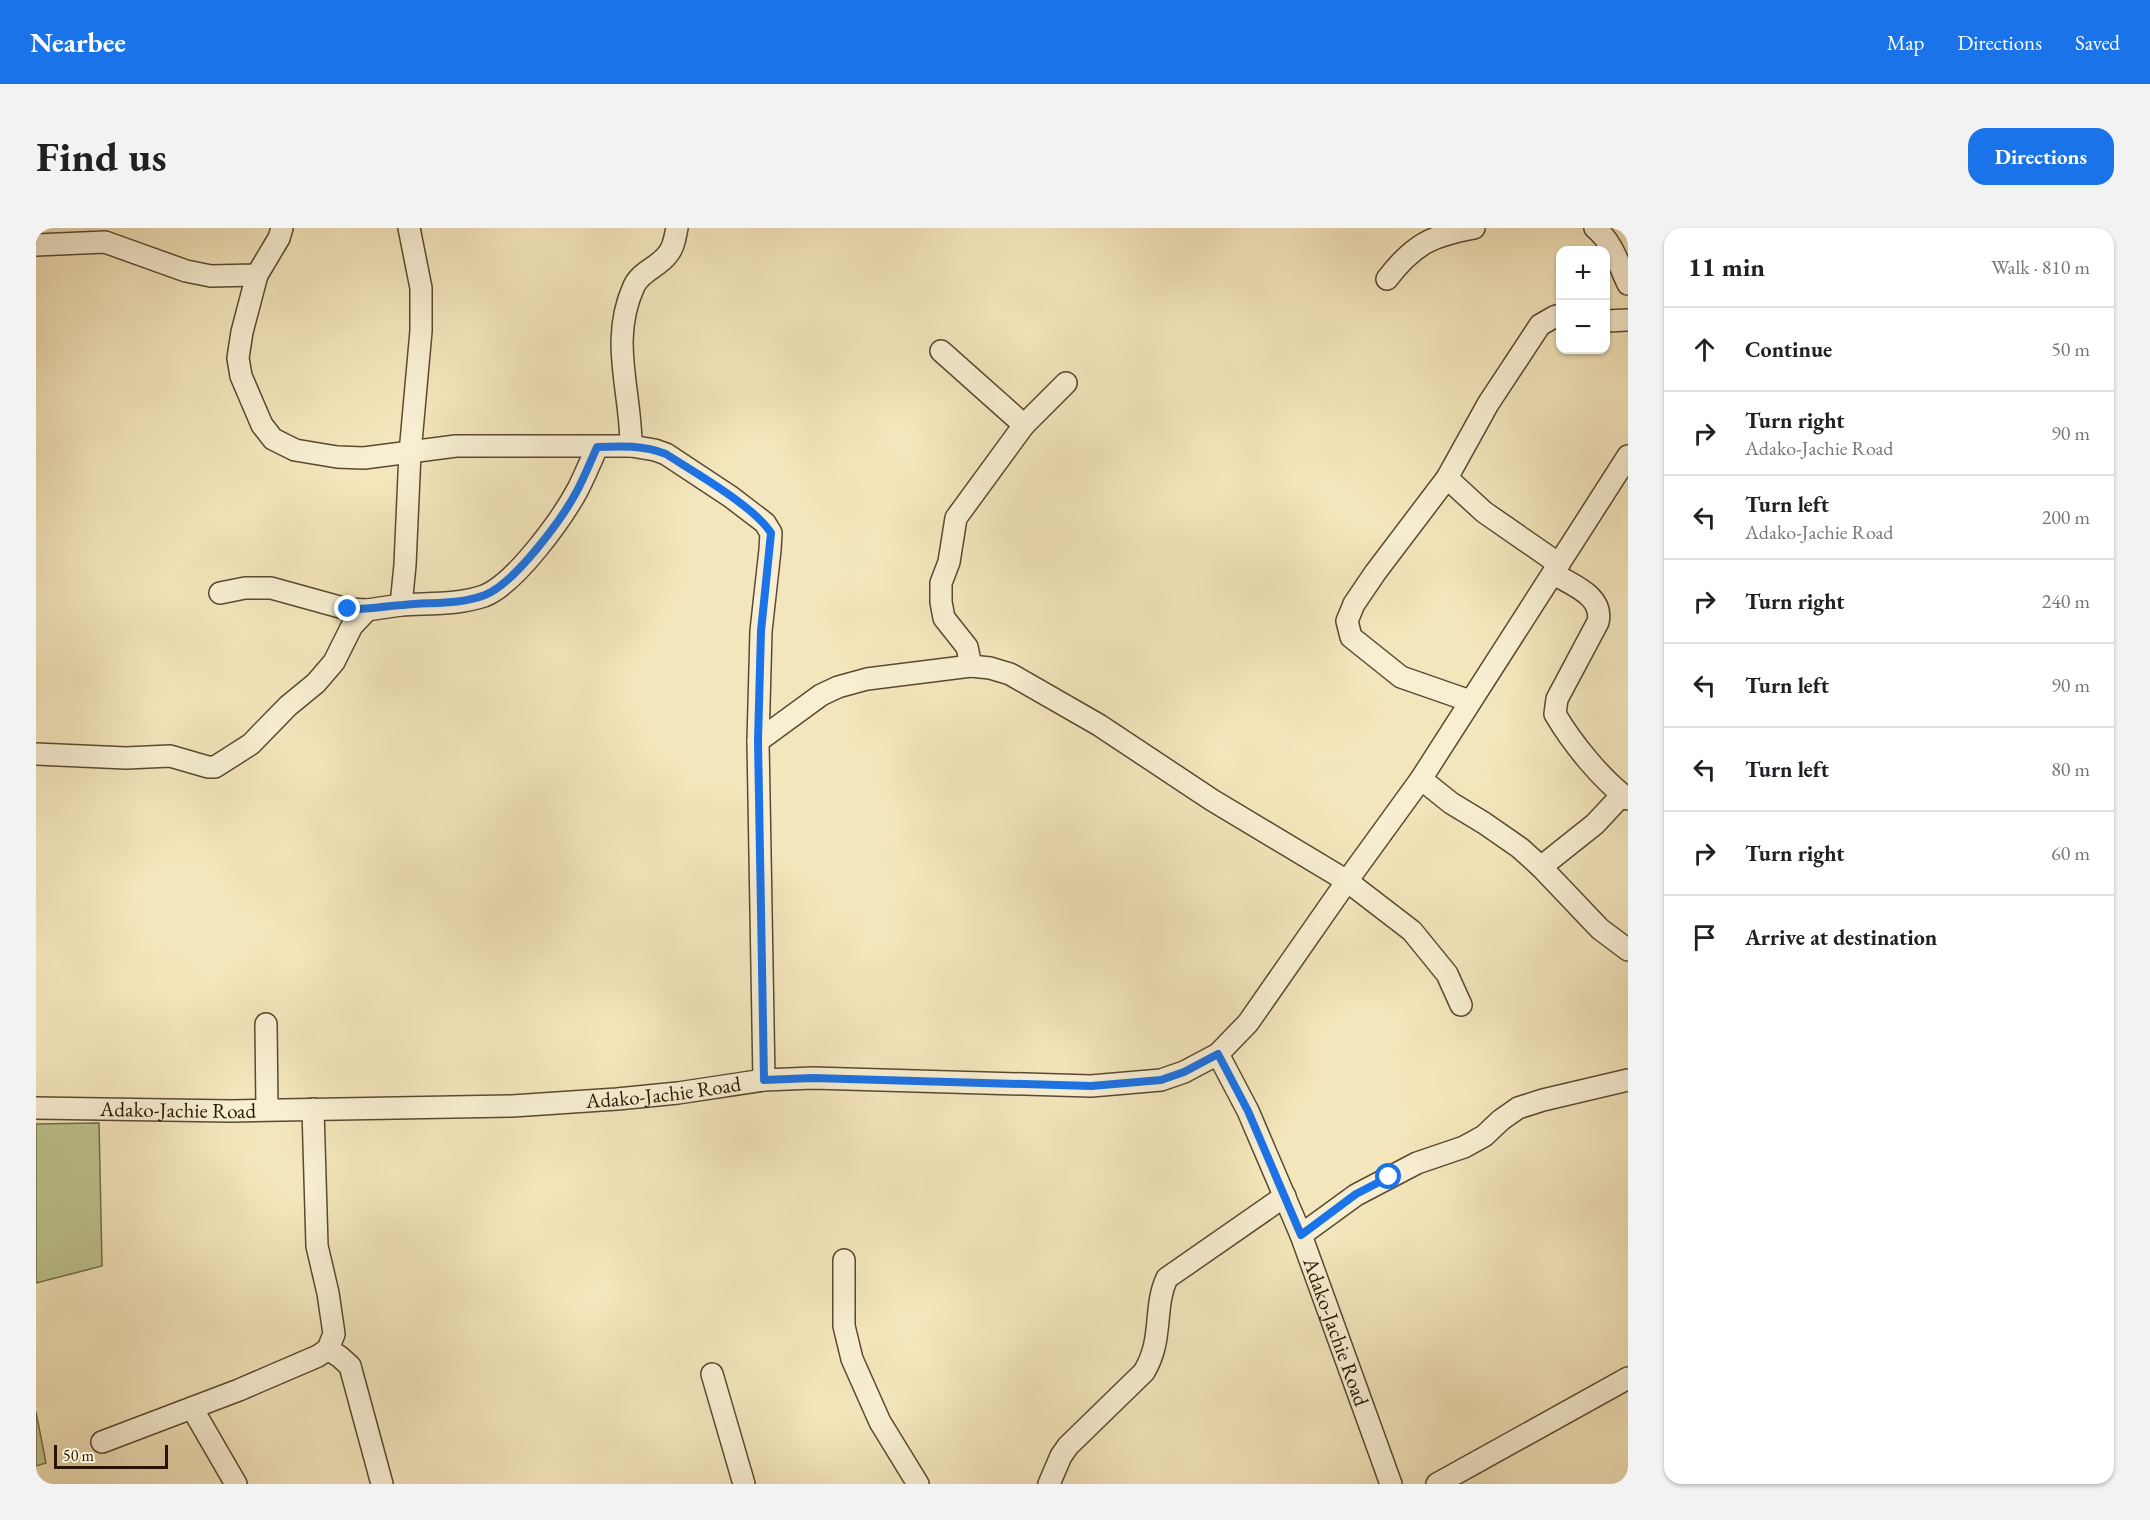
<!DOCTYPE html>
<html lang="en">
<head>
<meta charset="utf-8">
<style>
  body { margin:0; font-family:"EB Garamond",serif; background:#f2f2f2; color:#202124 }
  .controls { position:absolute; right:18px; top:18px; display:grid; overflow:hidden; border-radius:12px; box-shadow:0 2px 4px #0004 }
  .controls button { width:54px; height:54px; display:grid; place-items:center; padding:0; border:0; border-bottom:2px solid #e0e0e0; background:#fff; color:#202124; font:30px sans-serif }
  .scale { position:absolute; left:18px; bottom:15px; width:114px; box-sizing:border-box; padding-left:6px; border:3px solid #271502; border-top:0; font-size:16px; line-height:21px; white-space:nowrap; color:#271502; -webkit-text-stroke:4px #f8efd3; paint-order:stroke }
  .stop { position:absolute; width:18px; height:18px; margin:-14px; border:4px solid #1a73e8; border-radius:50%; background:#fff }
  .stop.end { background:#1a73e8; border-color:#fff; box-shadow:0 2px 6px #0008 }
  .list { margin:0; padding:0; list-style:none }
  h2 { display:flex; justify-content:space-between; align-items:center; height:78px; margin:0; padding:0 24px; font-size:26px }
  h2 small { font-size:20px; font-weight:400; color:#757577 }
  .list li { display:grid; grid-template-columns:39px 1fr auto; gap:18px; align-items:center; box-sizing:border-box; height:84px; padding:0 24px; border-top:2px solid #e0e0e0 }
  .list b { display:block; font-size:22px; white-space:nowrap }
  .list p { margin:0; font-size:20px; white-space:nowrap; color:#757577 }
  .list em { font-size:20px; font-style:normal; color:#757577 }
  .icon { flex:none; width:33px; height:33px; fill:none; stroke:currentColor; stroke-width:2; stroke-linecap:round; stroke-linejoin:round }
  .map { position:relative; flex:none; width:1592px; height:1256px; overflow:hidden; border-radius:18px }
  header { display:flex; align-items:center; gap:36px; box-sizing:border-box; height:84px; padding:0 30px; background:#1a73e8; color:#fff }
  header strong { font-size:28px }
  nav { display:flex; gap:33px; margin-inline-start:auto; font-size:21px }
  .intro { display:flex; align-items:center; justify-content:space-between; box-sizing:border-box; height:144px; padding:0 36px }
  h1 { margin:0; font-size:42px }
  .button { padding:15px 27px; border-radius:18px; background:#1a73e8; color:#fff; font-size:21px; font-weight:700 }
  main { display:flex; gap:36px; padding:0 36px }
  aside { flex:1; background:#fff; border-radius:18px; box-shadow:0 2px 4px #0004 }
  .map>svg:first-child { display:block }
  .green { fill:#bec48f; stroke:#726c48; stroke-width:1.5 }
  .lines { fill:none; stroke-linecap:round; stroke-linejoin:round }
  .minor-casing { stroke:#5a4930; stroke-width:24 }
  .minor { stroke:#f8efd3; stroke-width:21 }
  .route { stroke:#1a73e8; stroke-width:8 }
  .labels { text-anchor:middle; stroke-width:6; stroke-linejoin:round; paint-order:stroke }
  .street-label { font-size:21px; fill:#271502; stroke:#f8efd3 }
</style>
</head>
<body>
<header>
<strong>Nearbee</strong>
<nav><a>Map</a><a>Directions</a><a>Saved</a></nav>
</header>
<div class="intro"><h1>Find us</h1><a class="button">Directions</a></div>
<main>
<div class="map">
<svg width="1592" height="1256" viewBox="0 0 1592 1256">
  <rect width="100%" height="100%" fill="#f4e6bc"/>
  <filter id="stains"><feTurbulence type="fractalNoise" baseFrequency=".00333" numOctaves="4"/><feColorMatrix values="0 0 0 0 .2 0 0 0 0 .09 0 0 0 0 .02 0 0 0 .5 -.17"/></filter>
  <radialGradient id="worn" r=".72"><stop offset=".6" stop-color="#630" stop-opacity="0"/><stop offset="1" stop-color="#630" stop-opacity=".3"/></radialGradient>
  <path class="green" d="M63 895 66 1038 0 1055V896Z
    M0 1184 10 1235 0 1238Z"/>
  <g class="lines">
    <defs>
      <g id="minor">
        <path d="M1559 0C1576 13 1583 37 1592 56"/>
        <path d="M0 17 69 14 150 43 175 48 221 47 243 10 246 0"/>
        <path d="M221 47 206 104 202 130 205 148 226 197 237 211 259 222 301 229 328 230 420 218H595L619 222 630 226 695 269 729 295 735 305 734 322 725 403 722 513 728 852"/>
        <path d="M1351 51C1378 16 1395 8 1438 0"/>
        <path d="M1570 93 1592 92"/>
        <path d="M905 123 988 197"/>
        <path d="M595 218C595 161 573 113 598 58 605 43 623 39 632 26 638 19 639 9 641 0"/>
        <path d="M1411 250 1448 284 1523 336"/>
        <path d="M1518 346C1536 357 1568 368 1562 394L1521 471 1519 486C1536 515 1565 551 1592 571"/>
        <path d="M184 365 209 360H235L311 381 331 382 365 377 369 337 374 225 385 103V60L373 0"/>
        <path d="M365 377C392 375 422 377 448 368 479 356 526 291 542 261 549 247 555 233 561 219"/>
        <path d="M935 438 931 419 908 390 905 374V355L913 334 920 290 988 197 1030 155"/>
        <path d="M1434 473 1365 449 1315 409 1311 393 1318 376 1339 345 1411 250 1452 176 1504 97 1518 89 1524 87"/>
        <path d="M722 513 785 467 802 459 831 451 935 438 954 440 974 446 1063 497 1176 572 1311 653 1376 703 1411 746 1425 777"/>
        <path d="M0 526 90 530 134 528 172 539H179L215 516 252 478 280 455 298 434 316 398 331 382"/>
        <path d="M1385 551 1415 575 1448 595 1484 620 1505 639 1564 701 1592 722"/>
        <path d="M1505 639 1559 596 1586 567"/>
        <path d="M230 796 231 881"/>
        <path d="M1182 826 1212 795 1311 653 1385 551 1592 228"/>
        <path id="s1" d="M0 880 195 883 476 878 581 871 642 865 728 852 777 850 1055 858 1125 852 1148 844 1182 826 1212 883 1265 1007 1355 1256"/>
        <path d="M1265 1007 1320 967 1381 935 1428 919 1448 908 1465 892 1482 880 1507 872 1592 852"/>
        <path d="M808 1032V1098L816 1131 844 1194 882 1256"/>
        <path d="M292 1121 304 1129 314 1138 346 1256"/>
        <path d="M676 1146 708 1256"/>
        <path d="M156 1180 200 1256"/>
        <path d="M66 1214 203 1162 282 1128 292 1121 298 1106 292 1065 281 1018 277 881"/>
        <path d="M1013 1256 1025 1228 1032 1218 1108 1144C1128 1111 1117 1079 1131 1050L1249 968"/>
        <path d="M1401 1256 1592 1150"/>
      </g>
    </defs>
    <use href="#minor" class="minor-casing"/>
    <use href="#minor" class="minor"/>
  </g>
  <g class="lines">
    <path class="route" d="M312 381C331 382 348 378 367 377 394 374 423 377 449 367 479 355 527 290 542 261 549 247 555 233 561 219 585 218 607 217 630 226 658 244 718 278 735 305L725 403 722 513 728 852 777 850 1055 858 1125 852 1148 844 1182 826 1212 883 1265 1007 1320 966 1353 949"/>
  </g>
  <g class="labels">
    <g class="street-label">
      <text dy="7" stroke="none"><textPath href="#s1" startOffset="628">Adako-Jachie Road</textPath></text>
      <text dy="7" stroke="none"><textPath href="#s1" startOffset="142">Adako-Jachie Road</textPath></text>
      <text dy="7" stroke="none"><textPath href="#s1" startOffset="1492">Adako-Jachie Road</textPath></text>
    </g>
  </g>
  <rect width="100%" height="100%" filter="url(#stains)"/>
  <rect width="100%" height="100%" fill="url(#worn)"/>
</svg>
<div class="controls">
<button>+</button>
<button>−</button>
</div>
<div class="scale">50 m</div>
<div class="stop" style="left:1353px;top:949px"></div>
<div class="stop end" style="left:312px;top:381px"></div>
</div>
<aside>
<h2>11 min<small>Walk · 810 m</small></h2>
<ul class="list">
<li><svg class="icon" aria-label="ahead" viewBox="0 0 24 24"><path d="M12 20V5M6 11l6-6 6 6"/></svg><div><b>Continue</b></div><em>50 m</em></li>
<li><svg class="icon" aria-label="right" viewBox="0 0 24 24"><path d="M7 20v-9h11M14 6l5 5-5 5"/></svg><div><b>Turn right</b><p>Adako-Jachie Road</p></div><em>90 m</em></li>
<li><svg class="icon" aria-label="left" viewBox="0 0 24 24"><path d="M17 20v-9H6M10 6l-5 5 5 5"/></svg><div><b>Turn left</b><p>Adako-Jachie Road</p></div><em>200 m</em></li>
<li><svg class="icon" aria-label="right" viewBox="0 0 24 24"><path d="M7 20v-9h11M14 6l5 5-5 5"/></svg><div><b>Turn right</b></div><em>240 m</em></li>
<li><svg class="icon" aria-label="left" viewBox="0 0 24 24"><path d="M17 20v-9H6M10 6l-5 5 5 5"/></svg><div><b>Turn left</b></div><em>90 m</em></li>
<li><svg class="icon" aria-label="left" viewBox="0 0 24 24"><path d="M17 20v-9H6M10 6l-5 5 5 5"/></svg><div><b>Turn left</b></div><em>80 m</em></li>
<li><svg class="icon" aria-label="right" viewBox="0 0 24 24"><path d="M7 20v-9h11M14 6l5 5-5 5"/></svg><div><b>Turn right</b></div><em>60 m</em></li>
<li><svg class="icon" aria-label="arrive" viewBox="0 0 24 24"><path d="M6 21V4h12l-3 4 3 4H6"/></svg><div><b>Arrive at destination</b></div></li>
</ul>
</aside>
</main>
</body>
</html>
